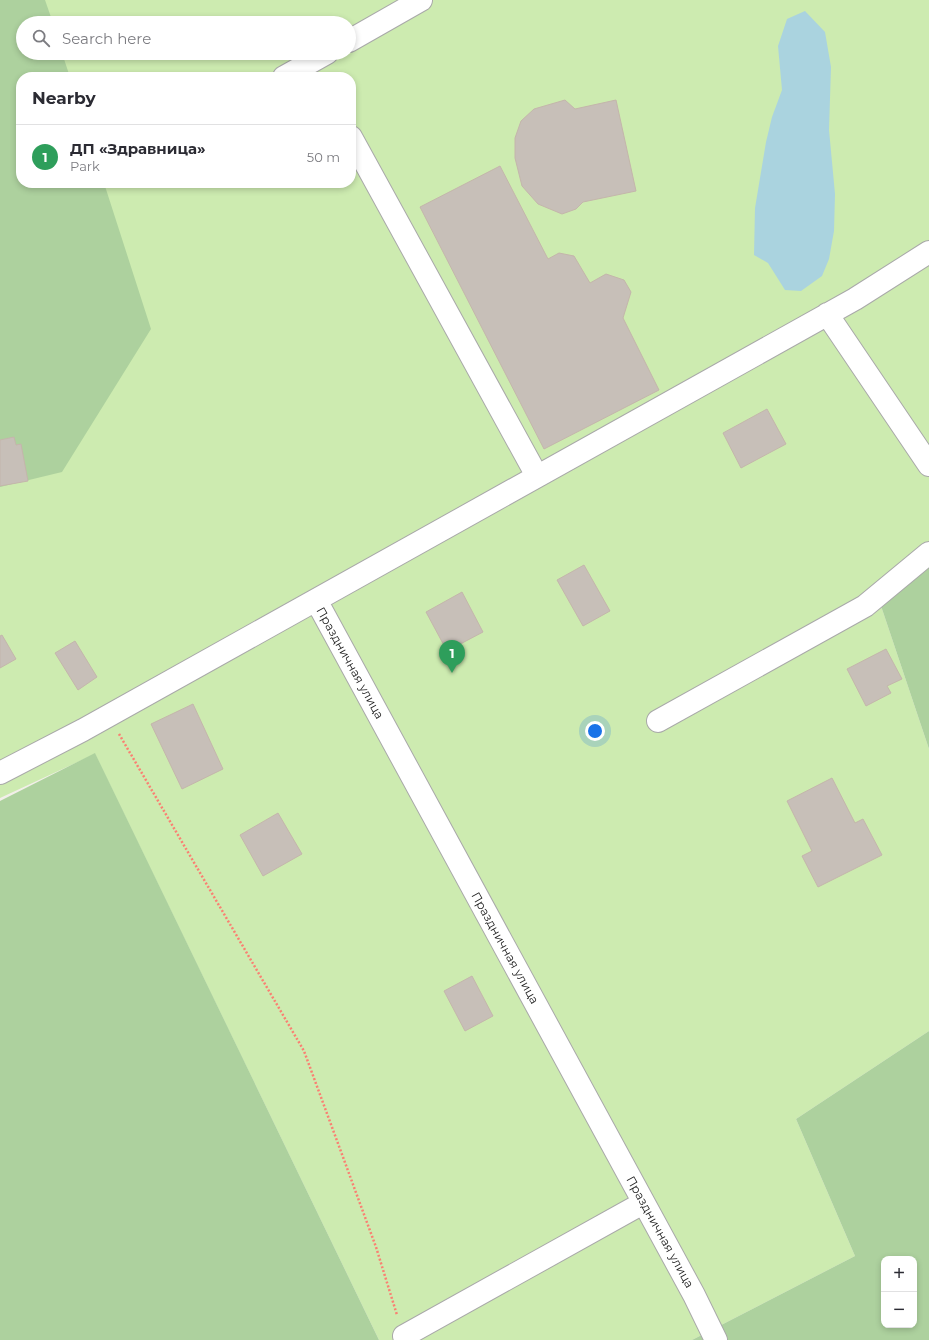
<!DOCTYPE html>
<html lang="en">
<head>
<meta charset="utf-8">
<style>
  body { margin:0; font-family:Montserrat,sans-serif; background:#f2f2f3; color:#2b2b33 }
  .controls { position:absolute; right:12px; bottom:12px; display:grid; overflow:hidden; border-radius:8px; box-shadow:0 2px 6px #0003 }
  .controls button { width:36px; height:36px; display:grid; place-items:center; padding:0; border:0; border-bottom:1px solid #e1e1e2; background:#fff; color:#2b2b33; font:20px sans-serif }
  .you { position:absolute; left:595px; top:731px; width:14px; height:14px; margin:-10px; border:3px solid #fff; border-radius:50%; background:#1a73e8; box-shadow:0 0 0 6px #1a73e833 }
  .badge { display:grid; place-items:center; width:26px; height:26px; border-radius:50%; background:#0f766e; color:#fff; font-size:13px; font-weight:700 }
  .pin { position:absolute; translate:-50% -33px; filter:drop-shadow(0 1px 2px #0008) }
  .pin::after { content:''; position:absolute; top:21px; width:14px; height:12px; background:inherit; clip-path:polygon(0 0,100% 0,50% 100%) }
  .list { margin:0; padding:0; list-style:none }
  h2 { display:flex; justify-content:space-between; align-items:center; height:52px; margin:0; padding:0 16px; font-size:17px }
  h2 small { font-size:13px; font-weight:400; color:#7c7c81 }
  .list li { display:grid; grid-template-columns:26px 1fr auto; gap:12px; align-items:center; box-sizing:border-box; height:64px; padding:0 16px; border-top:1px solid #e1e1e2 }
  .list b { display:block; font-size:15px; white-space:nowrap }
  .list p { margin:0; font-size:13px; white-space:nowrap; color:#7c7c81 }
  .list em { font-size:13px; font-style:normal; color:#7c7c81 }
  .icon { flex:none; width:22px; height:22px; fill:none; stroke:currentColor; stroke-width:2; stroke-linecap:round; stroke-linejoin:round }
  .map { position:relative; flex:none; width:929px; height:1340px; overflow:hidden }
  .search { position:absolute; background:#fff; box-shadow:0 2px 6px #0003; left:16px; top:16px; width:340px; height:44px; display:flex; align-items:center; gap:10px; box-sizing:border-box; padding:0 14px; border-radius:22px; color:#7c7c81; font-size:15px }
  .panel { position:absolute; background:#fff; box-shadow:0 2px 6px #0003; left:16px; top:72px; width:340px; height:116px; border-radius:16px }
  .map>svg:first-child { display:block }
  .grass { fill:#cdebb0; fill-rule:evenodd }
  .forest { fill:#add19e; fill-rule:evenodd }
  .water { fill:#aad3df }
  .building { fill:#c7bfb8; stroke:#c4b6ab }
  .lines { fill:none; stroke-linecap:round; stroke-linejoin:round }
  .minor-casing { stroke:#a9a9a9; stroke-width:24 }
  .path { stroke:#fa8072; stroke-width:2.5; stroke-dasharray:2 2; stroke-linecap:butt }
  .minor { stroke:#fff; stroke-width:22 }
  .labels { text-anchor:middle; stroke-width:3; stroke-linejoin:round; paint-order:stroke }
  .street-label { font-size:12px; fill:#222; stroke:#fff }
</style>
</head>
<body>
<div class="map">
<svg width="929" height="1340" viewBox="0 0 929 1340">
  <rect width="100%" height="100%" fill="#f2efe9"/>
  <path class="grass" d="M0 0H929V565L878 597 929 749V1031L796 1119 855 1256 692 1340H379L95 754 0 798ZM23 23H349V53H23ZM21 77H351V183H21Z"/>
  <path class="forest" d="M0 0H45L53 23H23V53H62L70 77H21V183H104L151 329 62 472 0 487Z
    M929 565V749L878 597Z
    M95 753 379 1340H0V801Z
    M929 1031V1340H692L855 1256 796 1119ZM884 1259H914V1325H884Z"/>
  <path class="water" d="M805 11 825 32 831 67 829 130 835 194 834 231 829 259 822 276 801 291 785 290 768 263 754 255 755 208 766 142 772 117 782 90 778 46 787 19Z"/>
  <path class="building" d="M565 100 575 109 616 100 636 191 583 202 576 209 562 214 538 204 522 186 515 158V138L521 121 534 109Z
    M500 166 548 259 559 253 574 256 590 283 606 274 624 280 631 292 623 318 659 390 544 449 420 207Z
    M767 409 786 444 741 468 723 433Z
    M14 437 16 445 21 444 28 481 0 486V440Z
    M584 565 610 611 583 626 557 580Z
    M462 592 483 632 447 651 426 612Z
    M2 635 16 659 0 668V636Z
    M75 641 97 677 78 690 55 653Z
    M886 649 902 679 887 686 891 693 866 706 847 669Z
    M193 704 223 769 182 789 151 724Z
    M832 778 855 823 863 819 882 855 818 887 802 856 812 851 787 801Z
    M278 813 302 854 263 876 240 835Z
    M472 976 493 1016 465 1031 444 991Z"/>
  <g class="lines">
    <defs>
      <path id="minor" d="M349 41 421 0
        M284 77 327 53
        M351 137 537 476
        M827 314 929 465
        M316 600 694 1295 716 1340
        M658 721 865 606 929 553
        M0 773 83 730 855 299 929 252
        M404 1336 643 1203"/>
    </defs>
    <use href="#minor" class="minor-casing"/>
    <path class="path" d="M119 734 304 1051 376 1247 397 1315"/>
    <use href="#minor" class="minor"/>
  </g>
  <g class="labels">
    <g class="street-label">
      <text transform="translate(350 663) rotate(61)" y="4">Праздничная улица</text>
      <text transform="translate(505 948) rotate(61)" y="4">Праздничная улица</text>
      <text transform="translate(660 1232) rotate(61)" y="4">Праздничная улица</text>
    </g>
  </g>
</svg>
<div class="controls">
<button>+</button>
<button>−</button>
</div>
<div class="you"></div>
<div class="pin badge" style="left:452px;top:673px;background:#2e9e5b">1</div>
<div class="search"><svg class="icon" aria-label="search" viewBox="0 0 24 24"><circle cx="10" cy="10" r="6"/><path d="M15 15l6 6"/></svg>Search here</div>
<section class="panel">
<h2>Nearby<small></small></h2>
<ul class="list">
<li><span class="badge" style="background:#2e9e5b">1</span><div><b>ДП «Здравница»</b><p>Park</p></div><em>50 m</em></li>
</ul>
</section>
</div>
</body>
</html>
